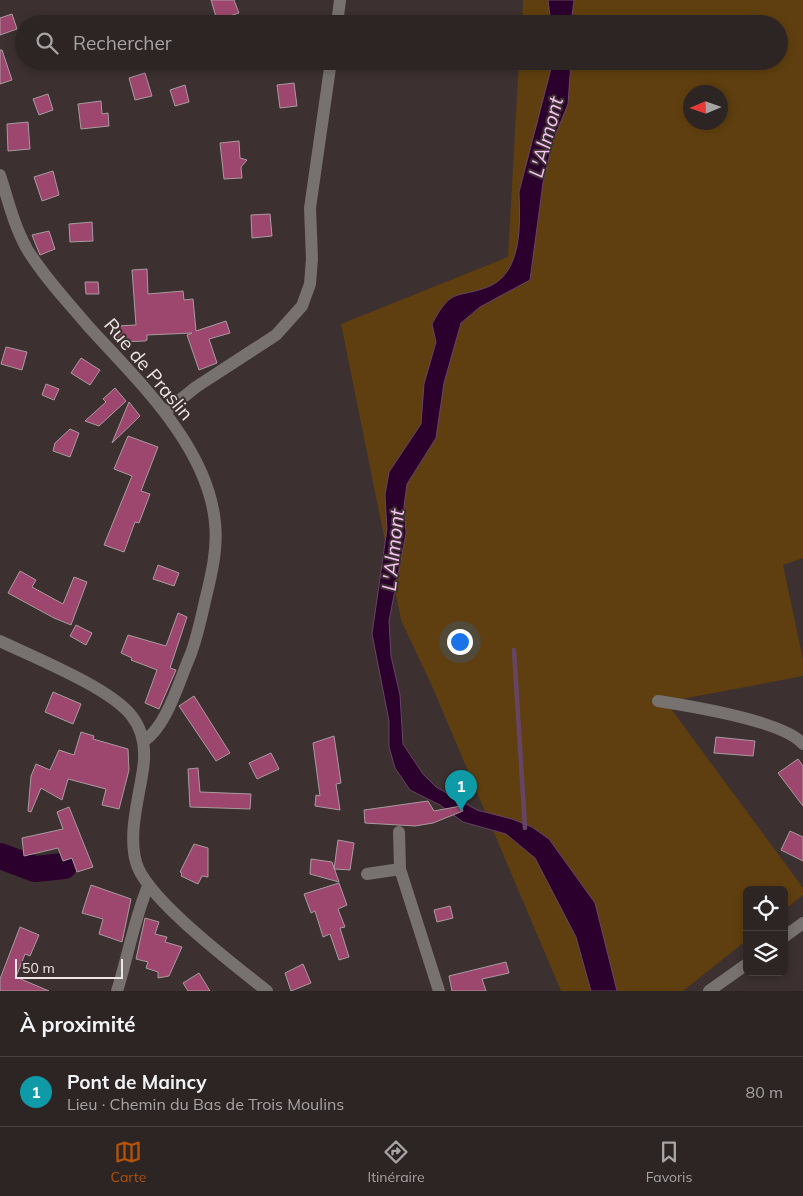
<!DOCTYPE html>
<html lang="fr">
<head>
<meta charset="utf-8">
<style>
  body { margin:0; font-family:Mulish,sans-serif; background:#352c2c; color:#f1f3f6 }
  .controls { position:absolute; right:15px; bottom:15px; display:grid; overflow:hidden; border-radius:8px; box-shadow:0 2px 8px #0003 }
  .controls button { width:45px; height:45px; display:grid; place-items:center; padding:0; border:0; border-bottom:1px solid #484141; background:#2d2424; color:#f1f3f6; font:25px sans-serif }
  .compass { position:absolute; left:683px; top:85px; width:45px; height:45px; border-radius:50%; background:#2d2424; box-shadow:0 2px 8px #0003; rotate:268deg }
  .scale { position:absolute; left:15px; bottom:12px; width:108px; box-sizing:border-box; padding-left:5px; border:2px solid #eee6e6; border-top:0; font-size:14px; line-height:18px; white-space:nowrap; color:#eee6e6; -webkit-text-stroke:4px #3c3030; paint-order:stroke }
  .you { position:absolute; left:459px; top:641px; width:18px; height:18px; margin:-12px; border:4px solid #fff; border-radius:50%; background:#1a73e8; box-shadow:0 0 0 8px #1a73e833 }
  .badge { display:grid; place-items:center; width:32px; height:32px; border-radius:50%; background:#b45309; color:#fff; font-size:16px; font-weight:700 }
  .pin { position:absolute; translate:-50% -41px; filter:drop-shadow(0 1px 2px #0008) }
  .pin::after { content:''; position:absolute; top:26px; width:18px; height:15px; background:inherit; clip-path:polygon(0 0,100% 0,50% 100%) }
  .list { margin:0; padding:0; list-style:none }
  h2 { display:flex; justify-content:space-between; align-items:center; height:65px; margin:0; padding:0 20px; font-size:21px }
  h2 small { font-size:16px; font-weight:400; color:#a7a4a6 }
  .list li { display:grid; grid-template-columns:32px 1fr auto; gap:15px; align-items:center; box-sizing:border-box; height:70px; padding:0 20px; border-top:1px solid #484141 }
  .list b { display:block; font-size:19px; white-space:nowrap }
  .list p { margin:0; font-size:16px; white-space:nowrap; color:#a7a4a6 }
  .list em { font-size:16px; font-style:normal; color:#a7a4a6 }
  .icon { flex:none; width:28px; height:28px; fill:none; stroke:currentColor; stroke-width:2; stroke-linecap:round; stroke-linejoin:round }
  .map { position:relative; flex:none; width:803px; height:991px; overflow:hidden }
  .search { position:absolute; background:#2d2424; box-shadow:0 2px 8px #0003; left:15px; right:15px; top:15px; height:55px; display:flex; align-items:center; gap:12px; box-sizing:border-box; padding:0 18px; border-radius:28px; color:#a7a4a6; font-size:19px }
  .sheet { height:135px; background:#2d2424 }
  nav { display:flex; justify-content:space-around; align-items:center; box-sizing:border-box; height:70px; border-top:1px solid #484141; background:#2d2424; font-size:14px; color:#a7a4a6 }
  nav a { display:grid; justify-items:center; gap:2px }
  nav .on { color:#b45309 }
  .map>svg:first-child { display:block }
  .green { fill:#5f3f0f; fill-rule:evenodd }
  .water { fill:#2c002d; stroke:#664564 }
  .lines { fill:none; stroke-linecap:round; stroke-linejoin:round }
  .stream { stroke:#664564; stroke-width:4.5 }
  .river { stroke:#2c002d; stroke-width:26 }
  .building { fill:#9d476e; stroke:#a89b9f }
  .minor { stroke:#777270; stroke-width:12 }
  .labels { text-anchor:middle; stroke-width:4; stroke-linejoin:round; paint-order:stroke }
  .street-label { font-size:19px; fill:#eee6e6; stroke:#3c3030 }
  .water-label { font-size:20px; font-style:italic; fill:#f8c2f6; stroke:#3c3030 }
</style>
</head>
<body>
<div class="map">
<svg width="803" height="991" viewBox="0 0 803 991">
  <rect width="100%" height="100%" fill="#3c3030"/>
  <path class="green" d="M523 0H803V558L783 565 803 660V676L666 702 803 888V895L784 910V890H747V940L683 991H561L432 686 401 620 341 324 508 257 519 61H779V24H522ZM690 92H720V122H690Z"/>
  <path class="water" d="M548 0H574L571 24H551Z
    M553 61H571L568 104 553 141 543 183 530 280 480 307 461 323 444 383 436 438 407 484 404 506 406 533 389 621 391 656 400 695 403 744 423 774 436 787 477 810 512 819 532 827 549 839 595 903 617 991H591L576 937 535 858 506 834 463 822 440 805 410 790 395 768 389 747V721L372 634 387 529 385 495 389 472 421 424 424 384 436 342 432 324C453 285 456 300 490 286 523 271 520 222 519 192Z"/>
  <g class="lines">
    <path class="stream" d="M514 650 525 828"/>
    <path class="river" d="M0 856 35 869 64 866"/>
  </g>
  <path class="building" d="M211 0H234L239 13 217 20Z
    M12 14 17 29 0 35V18Z
    M0 50H2L12 80 0 84Z
    M145 73 152 96 135 100 129 78Z
    M294 83 297 106 280 108 277 85Z
    M185 85 189 102 175 106 170 90Z
    M48 94 53 110 39 115 33 99Z
    M101 101 102 114 108 113 109 126 81 129 78 104Z
    M28 122 30 149 8 151 7 124Z
    M239 141 240 158 247 160 241 167 242 178 224 179 220 143Z
    M53 171 59 195 42 201 34 177Z
    M270 214 272 236 252 238 251 215Z
    M92 222 93 241 70 242 69 224Z
    M49 231 55 249 40 255 32 235Z
    M147 269 148 294 183 291 184 300 193 299 196 331 226 321 230 333 209 339 217 363 199 370 187 335 192 333 147 335V340L145 341 117 342 116 326 136 325 132 270Z
    M85 282H98L99 294H86Z
    M6 347 27 352 22 370 1 364Z
    M81 358 100 370 90 385 71 373Z
    M46 384 59 389 54 400 42 395Z
    M115 388 126 401 99 426 85 421 106 402 103 399Z
    M129 402 140 416 112 443Z
    M70 429 79 433 70 457 53 451 55 443Z
    M128 436 158 447 141 491 150 494 139 523 135 522 124 552 104 545 132 476 114 469Z
    M158 565 179 573 174 586 153 579Z
    M20 571 36 580 32 587 63 604 74 577 87 582 71 625 54 618 8 593Z
    M178 613 187 617 170 668 176 670 159 709 145 703 157 670 131 660 132 658 121 653 128 635 166 646Z
    M76 625 92 633 86 645 70 636Z
    M53 692 81 704 73 724 45 712Z
    M194 696 230 753 216 761 179 706Z
    M81 732 94 736 93 739 128 749 129 770 119 809 102 805 106 789 68 779 62 800 41 788 31 812 28 811 31 776 36 764 50 770 59 750 74 755Z
    M334 736 341 783 336 784 340 810 315 806 316 795 320 796 313 743Z
    M716 737 755 741 753 756 714 753Z
    M271 753 279 769 257 779 249 763Z
    M798 759 803 766V806L778 773Z
    M198 768 200 792 251 794 250 809 190 807 188 769Z
    M428 801 434 811 461 806 463 811 433 823 415 826 365 823 364 810Z
    M69 807 93 867 77 872 72 858 63 861 58 848 24 856 22 838 63 829 57 812Z
    M790 831 803 837V861L781 850Z
    M338 840 354 843 350 870 334 869Z
    M194 844 208 848V877L202 876 198 884 181 876 182 873 180 872Z
    M311 859 332 862 339 882 310 874Z
    M339 883 347 905 338 909 345 927 340 928 349 957 339 960 330 934 323 937 315 911 311 913 304 894Z
    M91 885 131 899 122 942 99 934 103 919 82 913Z
    M450 906 453 918 437 922 434 910Z
    M145 918 159 922 155 934 167 937 165 942 182 947 169 976 158 978V972L146 968 148 962 136 959Z
    M20 927 39 935 30 956 25 954 16 977 49 991H0V979Z
    M506 962 509 973 482 979 486 991H452L449 976Z
    M303 964 311 983 291 991 285 973Z
    M199 973 210 991H188L183 983Z"/>
  <g class="lines">
    <path class="minor" d="M337 24 340 0
      M0 175C8 200 14 226 27 249 44 277 67 301 88 326 137 380 208 446 215 523 218 548 211 577 205 601 201 619 197 638 190 656 179 681 167 726 144 741
      M165 412 196 387 276 335 302 306 310 284 312 259 310 208 331 61
      M0 641C35 658 108 687 131 715 143 730 146 750 143 769 139 798 128 833 136 862 145 898 236 966 267 991
      M658 701C690 706 784 721 803 744
      M399 832 400 869 439 991
      M367 874 400 869
      M784 937 803 923
      M117 991C128 956 134 920 148 886
      M709 991 747 964"/>
  </g>
  <g class="labels">
    <g class="street-label">
      <text transform="translate(149 369) rotate(50)" y="7">Rue de Praslin</text>
    </g>
    <g class="water-label">
      <text transform="translate(546 137) rotate(-75)" y="7">L'Almont</text>
      <text transform="translate(393 550) rotate(-84)" y="7">L'Almont</text>
    </g>
  </g>
</svg>
<div class="controls">
<button><svg class="icon" aria-label="locate" viewBox="0 0 24 24"><circle cx="12" cy="12" r="6"/><path d="M12 2v4M12 18v4M2 12h4M18 12h4"/></svg></button>
<button><svg class="icon" aria-label="layers" viewBox="0 0 24 24"><path d="M12 4l9 5-9 5-9-5zM3 14l9 5 9-5"/></svg></button>
</div>
<svg class="compass" viewBox="-18 -18 36 36"><path d="M0-13l5 13h-10z" fill="#e53935"/><path d="M0 13l5-13h-10z" fill="#a7a4a6"/></svg>
<div class="scale">50 m</div>
<div class="you"></div>
<div class="pin badge" style="left:461px;top:811px;background:#0f9aa8">1</div>
<div class="search"><svg class="icon" aria-label="search" viewBox="0 0 24 24"><circle cx="10" cy="10" r="6"/><path d="M15 15l6 6"/></svg>Rechercher</div>
</div>
<section class="sheet">
<h2>À proximité<small></small></h2>
<ul class="list">
<li><span class="badge" style="background:#0f9aa8">1</span><div><b>Pont de Maincy</b><p>Lieu · Chemin du Bas de Trois Moulins</p></div><em>80 m</em></li>
</ul>
</section>
<nav>
<a class="on"><svg class="icon" aria-label="map" viewBox="0 0 24 24"><path d="M3 6l6-2 6 2 6-2v14l-6 2-6-2-6 2zM9 4v14M15 6v14"/></svg>Carte</a>
<a><svg class="icon" aria-label="directions" viewBox="0 0 24 24"><path d="M12 3l9 9-9 9-9-9zM9 14v-3h6M13 9l2 2-2 2"/></svg>Itinéraire</a>
<a><svg class="icon" aria-label="saved" viewBox="0 0 24 24"><path d="M7 4h10v16l-5-4-5 4z"/></svg>Favoris</a>
</nav>
</body>
</html>
